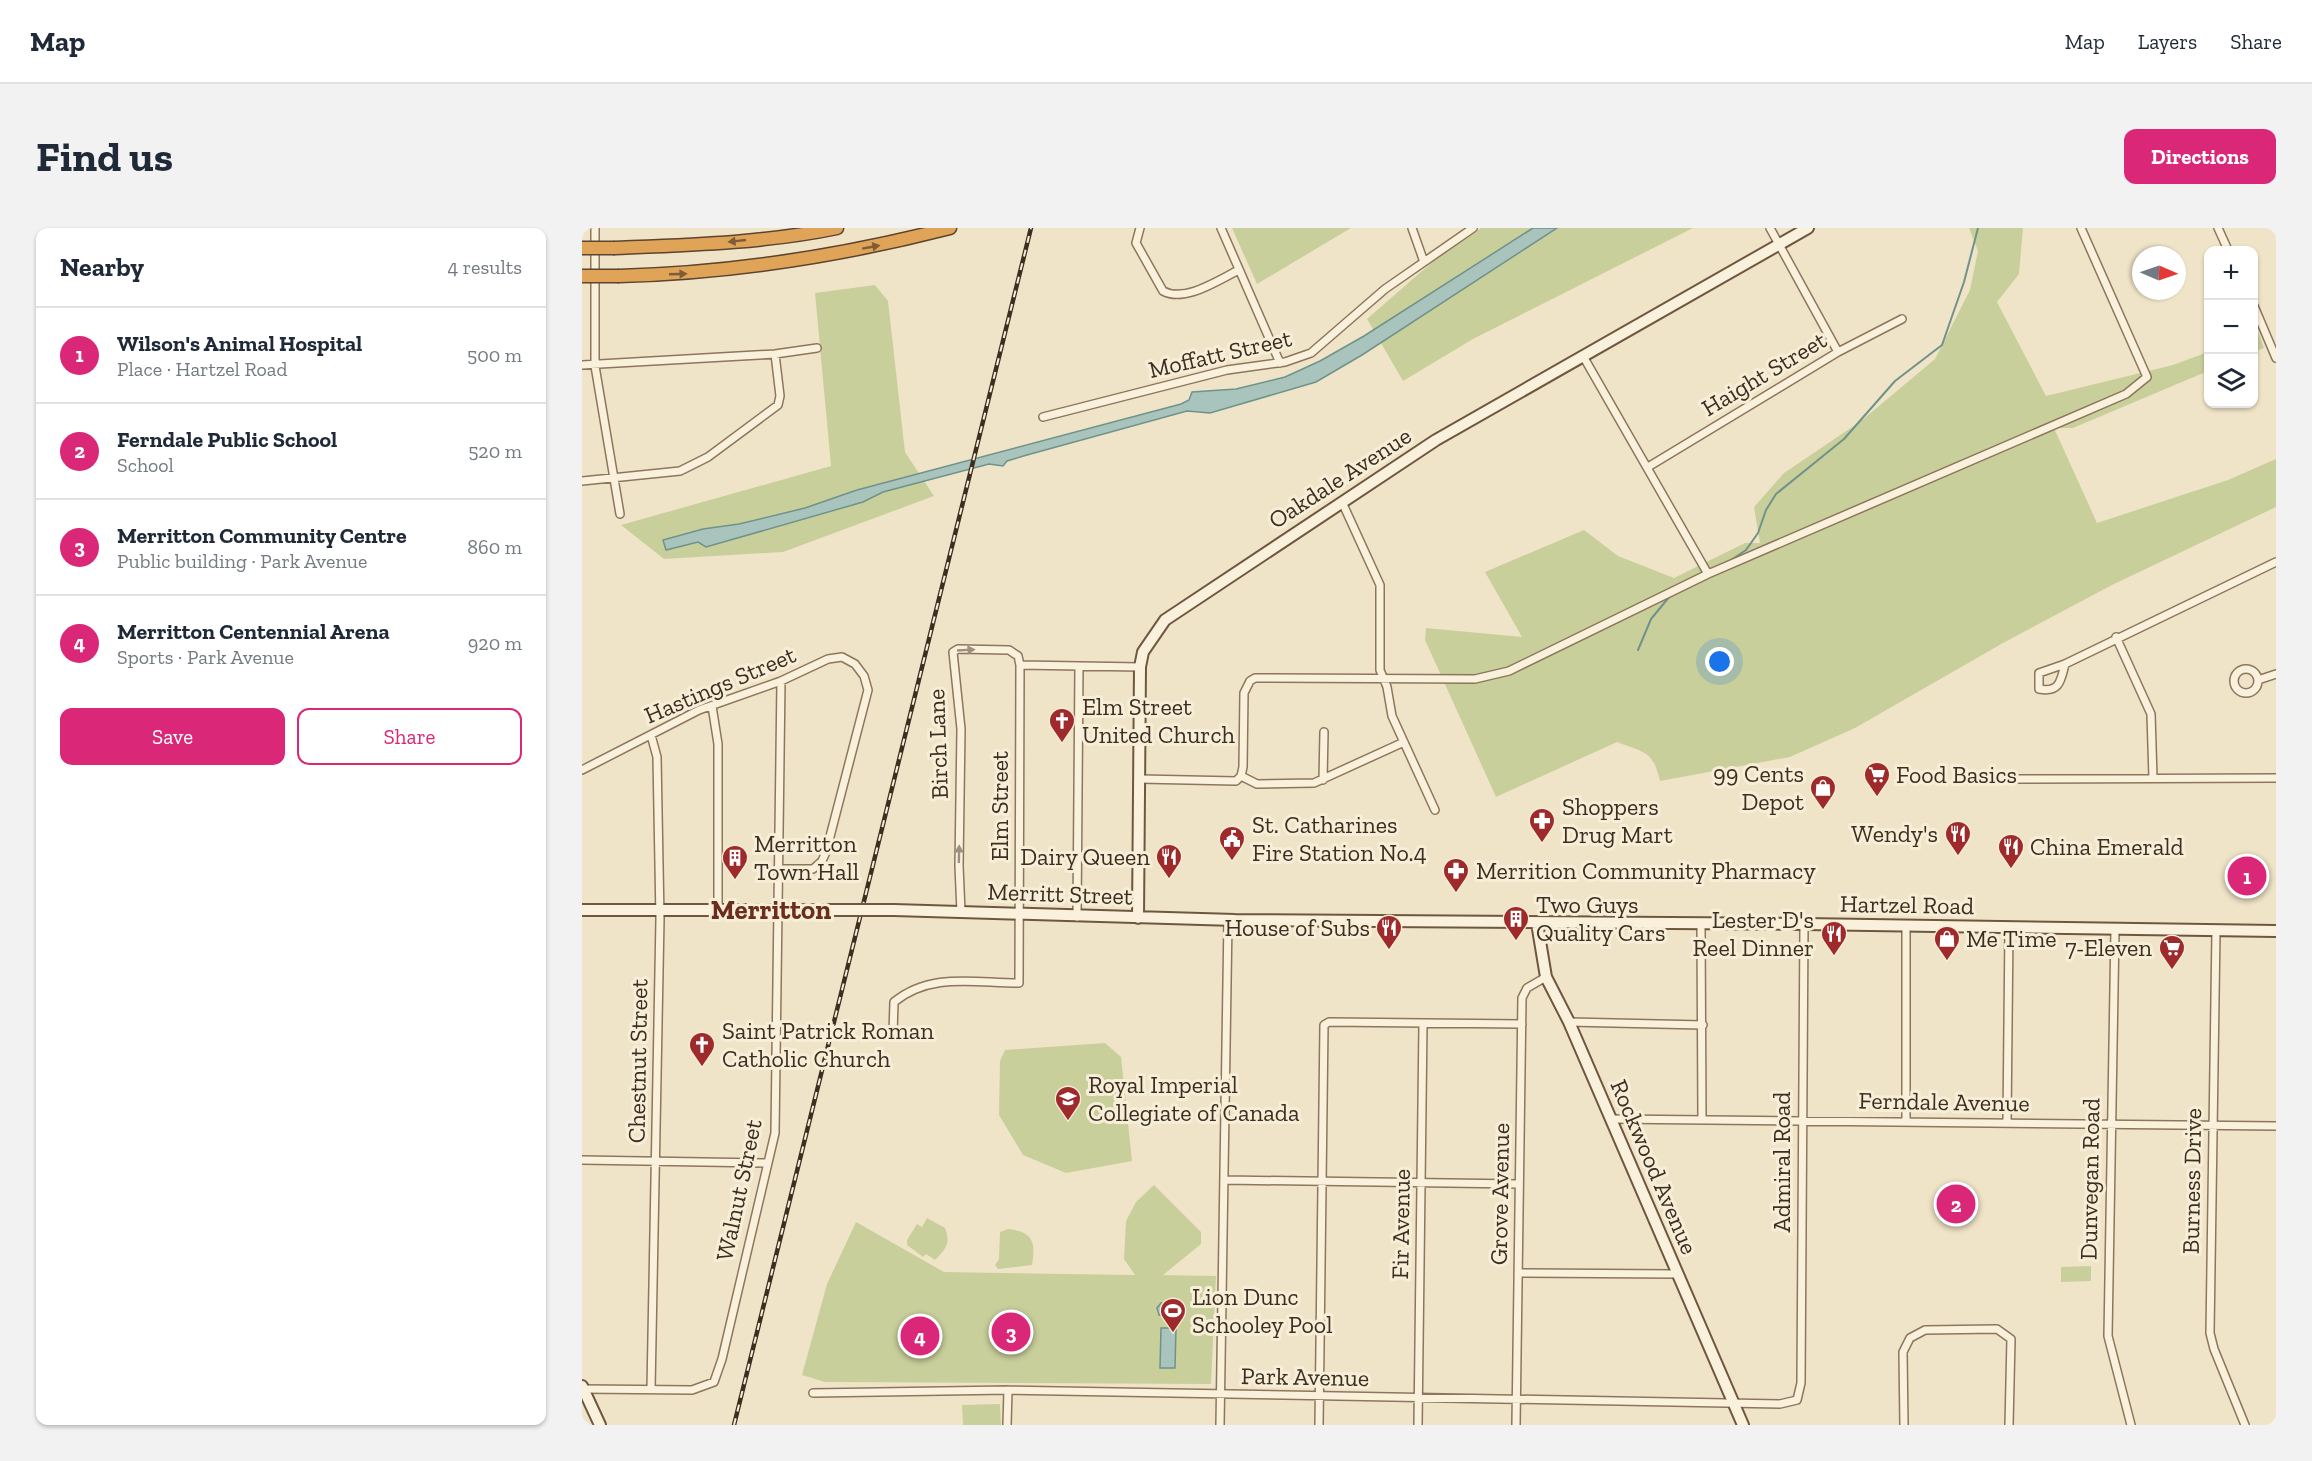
<!DOCTYPE html>
<html lang="en">
<head>
<meta charset="utf-8">
<style>
  body { margin:0; font-family:"Zilla Slab",serif; background:#f2f2f3; color:#1f2937 }
  .controls { position:absolute; right:18px; top:18px; display:grid; overflow:hidden; border-radius:12px; box-shadow:0 2px 4px #0004 }
  .controls button { width:54px; height:54px; display:grid; place-items:center; padding:0; border:0; border-bottom:2px solid #e0e1e3; background:#fff; color:#1f2937; font:30px sans-serif }
  .compass { position:absolute; left:1550px; top:18px; width:54px; height:54px; border-radius:50%; background:#fff; box-shadow:0 2px 4px #0004; rotate:92deg }
  .you { position:absolute; left:1138px; top:434px; width:21px; height:21px; margin:-15px; border:4px solid #fff; border-radius:50%; background:#1a73e8; box-shadow:0 0 0 9px #1a73e833 }
  .badge { display:grid; place-items:center; width:39px; height:39px; border-radius:50%; background:#db2777; color:#fff; font-size:20px; font-weight:700 }
  .pin { position:absolute; translate:-50% -50%; border:3px solid #fff; box-shadow:0 2px 6px #0006 }
  .list { margin:0; padding:0; list-style:none }
  h2 { display:flex; justify-content:space-between; align-items:center; height:78px; margin:0; padding:0 24px; font-size:26px }
  h2 small { font-size:20px; font-weight:400; color:#747a83 }
  .list li { display:grid; grid-template-columns:39px 1fr auto; gap:18px; align-items:center; box-sizing:border-box; height:96px; padding:0 24px; border-top:2px solid #e0e1e3 }
  .list b { display:block; font-size:22px; white-space:nowrap }
  .list p { margin:0; font-size:20px; white-space:nowrap; color:#747a83 }
  .list em { font-size:20px; font-style:normal; color:#747a83 }
  .actions { display:flex; gap:12px; padding:18px 24px }
  .actions a { flex:1; padding:14px 0; border:2px solid #db2777; border-radius:12px; text-align:center; font-size:21px; color:#db2777 }
  .actions .main { background:#db2777; color:#fff }
  .icon { flex:none; width:33px; height:33px; fill:none; stroke:currentColor; stroke-width:2; stroke-linecap:round; stroke-linejoin:round }
  .map { position:relative; flex:none; width:1694px; height:1197px; overflow:hidden; border-radius:12px }
  header { display:flex; align-items:center; gap:36px; box-sizing:border-box; height:84px; padding:0 30px; background:#fff; border-bottom:2px solid #e0e1e3 }
  header strong { font-size:28px }
  nav { display:flex; gap:33px; margin-inline-start:auto; font-size:21px }
  .intro { display:flex; align-items:center; justify-content:space-between; box-sizing:border-box; height:144px; padding:0 36px }
  h1 { margin:0; font-size:42px }
  .button { padding:15px 27px; border-radius:12px; background:#db2777; color:#fff; font-size:21px; font-weight:700 }
  main { display:flex; gap:36px; padding:0 36px }
  aside { flex:1; background:#fff; border-radius:12px; box-shadow:0 2px 4px #0004 }
  .map>svg:first-child { display:block }
  .green { fill:#c9cf9b }
  .water { fill:#a9c4bc; stroke:#6f938a; stroke-width:1.5 }
  .lines { fill:none; stroke-linecap:round; stroke-linejoin:round }
  .stream { stroke:#6f938a; stroke-width:2 }
  .street-casing { stroke:#8d765c; stroke-width:10 }
  .secondary-casing { stroke:#6f573f; stroke-width:14 }
  .highway-casing { stroke:#5b4430; stroke-width:15 }
  .street { stroke:#faf1dc; stroke-width:7 }
  .secondary { stroke:#faf1dc; stroke-width:10 }
  .highway { stroke:#e0a458; stroke-width:12 }
  .rail-casing { stroke:#3d2e20; stroke-width:4.5 }
  .rail { stroke:#f7eed8; stroke-width:2; stroke-dasharray:7; stroke-linecap:butt }
  .secondary-bridge-casing { stroke:#6f573f; stroke-width:14; stroke-linecap:butt }
  .highway-bridge-casing { stroke:#5b4430; stroke-width:15; stroke-linecap:butt }
  .secondary-bridge { stroke:#faf1dc; stroke-width:10 }
  .highway-bridge { stroke:#e0a458; stroke-width:12 }
  .oneway { fill:#7e5d36 }
  .oneway2 { fill:#9c907e }
  .labels { text-anchor:middle; stroke-width:6; stroke-linejoin:round; paint-order:stroke }
  .street-label { font-size:24px; fill:#3d2e20; stroke:#f7eed8 }
  .poi-label { font-size:24px; fill:#3d2e20; stroke:#f7eed8; text-anchor:start }
  .quarter-label { font-size:27px; font-weight:bold; fill:#6b2e1e; stroke:#f7eed8 }
</style>
</head>
<body>
<header>
<strong>Map</strong>
<nav><a>Map</a><a>Layers</a><a>Share</a></nav>
</header>
<div class="intro"><h1>Find us</h1><a class="button">Directions</a></div>
<main>
<aside>
<h2>Nearby<small>4 results</small></h2>
<ul class="list">
<li><span class="badge">1</span><div><b>Wilson's Animal Hospital</b><p>Place · Hartzel Road</p></div><em>500 m</em></li>
<li><span class="badge">2</span><div><b>Ferndale Public School</b><p>School</p></div><em>520 m</em></li>
<li><span class="badge">3</span><div><b>Merritton Community Centre</b><p>Public building · Park Avenue</p></div><em>860 m</em></li>
<li><span class="badge">4</span><div><b>Merritton Centennial Arena</b><p>Sports · Park Avenue</p></div><em>920 m</em></li>
</ul>
<div class="actions"><a class="main">Save</a><a>Share</a></div>
</aside>
<div class="map">
<svg width="1694" height="1197" viewBox="0 0 1694 1197">
  <rect width="100%" height="100%" fill="#f0e4c8"/>
  <path class="green" d="M650 0H769L675 56Z
    M899 0H1111L891 111 821 153 785 91 855 30Z
    M1387 0H1441L1437 46 1415 74 1464 168 1591 137 1626 124V143L1491 200H1472L1515 295 1646 252 1694 231V279L1530 357 1421 415 1273 500 1208 529 1078 553C1071 522 1062 525 1035 514L914 569 843 412 844 400 940 409 903 344 1002 302 1036 328 1092 350 1163 315H1178L1172 279 1202 245 1279 193 1353 131 1388 62 1396 23Z
    M293 57 306 73 323 224 352 268 201 324 82 331 39 297 249 238 233 65Z
    M1676 103 1682 120 1672 124V105Z
    M523 815 539 829 550 933 484 945 441 927 417 887 418 833 423 822Z
    M1385 956V991L1374 992 1365 985 1370 975 1374 974 1375 957Z
    M572 957 619 1004V1016L581 1047 634 1048 629 1156 243 1154 220 1147 245 1056 274 994 362 1044 553 1047 542 1031 544 993 554 974Z
    M345 990 363 1000C369 1015 364 1021 353 1032L344 1026 341 1029 325 1017V1012L335 996 340 999Z
    M426 1001C451 1004 454 1014 450 1037L416 1041 413 1037 417 1031 418 1004Z
    M1509 1038V1053L1479 1054V1039Z
    M418 1176 419 1197H381L380 1177Z"/>
  <path class="water" d="M951 0H975L780 127 734 154 628 185 605 183 445 227 425 233 421 238 407 236 301 264 281 274 124 319 116 314 84 322 81 312 121 301 157 296 223 280 275 262 599 176 607 172 610 164 654 161 703 149 738 133 782 108Z
    M579 1075H594V1089L577 1087 575 1080Z
    M579 1100H594L593 1140H578Z"/>
  <g class="lines">
    <path class="stream" d="M1146 334 1164 322 1176 305 1184 282 1194 266 1262 211 1313 153 1360 117 1382 54 1396 0
      M1056 422 1069 391 1088 368"/>
    <defs>
      <path id="street" d="M13 0V138L38 286
        M558 0 554 15 581 63C603 75 636 52 657 42
        M639 0 698 135
        M830 0 842 34
        M1188 0 1256 124
        M1636 0 1646 22
        M1672 78 1694 130
        M1001 128 1126 346
        M0 137 193 126 235 120
        M461 189 645 142 703 134 729 125 803 61 891 0
        M1066 239 1256 124 1320 91
        M0 253 98 243 126 229 196 177 198 168 193 126
        M760 274 798 357V442L805 459 810 488 853 582
        M1534 409 1569 486 1571 550
        M1483 436C1479 452 1478 465 1457 461V445L1483 436 1694 334
        M438 437 558 439
        M1652 453a12 12 0 1 1 24 0a12 12 0 1 1-24 0Z
        M1676 452 1694 446
        M130 478 136 516V683
        M69 507 75 529 78 691 69 1161
        M0 542 117 482 199 453 246 431 260 429 273 436 282 448 286 462 244 624 240 633 231 641H195
        M659 548 675 556 732 555 822 514
        M558 551 654 553 659 548 661 539 662 465 668 453 673 450 893 451 927 443 1126 346 1544 166 1565 149 1499 0
        M1426 551 1694 550
        M741 552 742 504
        M495 689 497 438
        M1119 697 1120 892
        M1324 698V893
        M1533 702 1526 1108 1549 1197
        M1634 703 1628 1105 1632 1121 1663 1197
        M987 794 1121 797
        M311 806 312 774C349 744 392 755 437 755L438 437 436 428 427 422 376 421 371 424 379 501 377 638 379 684
        M1029 891 1694 898
        M1425 894 1427 700
        M0 932 186 935
        M643 952 937 956
        M936 1045 1095 1046
        M0 1161 110 1162 132 1154 140 1131 193 905 199 453
        M231 1165 426 1162 1198 1176 1215 1172 1219 1155 1222 696
        M425 1197 426 1162
        M638 1197 646 692
        M737 1197 742 797 747 794 940 796
        M836 1197 841 796
        M934 1197 940 770 945 760 964 749
        M1322 1197 1321 1124 1328 1110 1343 1102 1415 1101 1429 1111 1427 1197"/>
      <path id="secondary" d="M0 682H250
        M312 682 653 692 1222 696 1694 703
        M556 690 558 439 561 424 583 392 854 212 1226 0
        M955 695 964 749 987 794 1161 1197
        M0 1158 18 1197"/>
      <path id="highway" d="M33 20C107 17 182 15 255 0
        M37 48C149 45 259 28 368 0"/>
    </defs>
    <use href="#street" class="street-casing"/>
    <use href="#secondary" class="secondary-casing"/>
    <use href="#highway" class="highway-casing"/>
    <use href="#street" class="street"/>
    <use href="#secondary" class="secondary"/>
    <use href="#highway" class="highway"/>
    <defs>
      <path id="rail" d="M152 1197 449 0"/>
    </defs>
    <use href="#rail" class="rail-casing"/>
    <use href="#rail" class="rail"/>
    <defs>
      <path id="secondary-bridge" d="M250 682H312"/>
      <path id="highway-bridge" d="M0 20H33
        M0 48H37"/>
    </defs>
    <use href="#secondary-bridge" class="secondary-bridge-casing"/>
    <use href="#highway-bridge" class="highway-bridge-casing"/>
    <use href="#secondary-bridge" class="secondary-bridge"/>
    <use href="#highway-bridge" class="highway-bridge"/>
  </g>
  <defs><path id="oneway-solid" d="M-6-.8H1V-3.2L6.5 0L1 3.2V.8H-6Z" transform="scale(1.5)"/></defs>
  <g class="oneway">
    <use href="#oneway-solid" transform="translate(155 13) rotate(174)"/>
    <use href="#oneway-solid" transform="translate(289 19) rotate(-10)"/>
    <use href="#oneway-solid" transform="translate(96 46) rotate(-2)"/>
  </g>
  <g class="oneway2">
    <use href="#oneway-solid" transform="translate(384 422) rotate(-3)"/>
    <use href="#oneway-solid" transform="translate(377 626) rotate(-89)"/>
  </g>
  <defs>
    <symbol id="church-pin" viewBox="-11 -11 22 30"><path d="M0 17L-7.5 6A9.5 9.5 0 1 1 7.5 6Z" fill="#9e2a2b" stroke="#f7eed8"/><path d="M-1.2-6h2.4v3.5h3.3v2.4h-3.3V6h-2.4V-.1h-3.3v-2.4h3.3Z" fill="#fff"/></symbol>
    <symbol id="supermarket-pin" viewBox="-11 -11 22 30"><path d="M0 17L-7.5 6A9.5 9.5 0 1 1 7.5 6Z" fill="#9e2a2b" stroke="#f7eed8"/><path d="M-6-5.5h2.5l.6 2H6L4.5 2H-2.5L-4.4-4H-6ZM-1.5 3.2a1.3 1.3 0 1 0 .1 0ZM3 3.2a1.3 1.3 0 1 0 .1 0Z" fill="#fff"/></symbol>
    <symbol id="shop-pin" viewBox="-11 -11 22 30"><path d="M0 17L-7.5 6A9.5 9.5 0 1 1 7.5 6Z" fill="#9e2a2b" stroke="#f7eed8"/><path d="M-5-2.5h2.3a2.7 3.5 0 0 1 5.4 0H5L5.5 6h-11ZM-1.5-2.5h3a1.5 2.3 0 0 0-3 0Z" fill="#fff"/></symbol>
    <symbol id="pharmacy-pin" viewBox="-11 -11 22 30"><path d="M0 17L-7.5 6A9.5 9.5 0 1 1 7.5 6Z" fill="#9e2a2b" stroke="#f7eed8"/><path d="M-2-6h4v4h4v4h-4v4h-4v-4h-4v-4h4Z" fill="#fff"/></symbol>
    <symbol id="restaurant-pin" viewBox="-11 -11 22 30"><path d="M0 17L-7.5 6A9.5 9.5 0 1 1 7.5 6Z" fill="#9e2a2b" stroke="#f7eed8"/><path d="M-5-6h1v4h1v-4h1v4h1v-4h1v5L-1.5 .5V6h-2V.5L-5-1ZM5-6V6H3V1.5H1.5Q1.5-4 5-6Z" fill="#fff"/></symbol>
    <symbol id="civic-pin" viewBox="-11 -11 22 30"><path d="M0 17L-7.5 6A9.5 9.5 0 1 1 7.5 6Z" fill="#9e2a2b" stroke="#f7eed8"/><path d="M-.6-6.5H3V-4.5H.6V-3L4-1V1h2V6H-6V1h2V-1L-.6-3ZM-1.2 2.5V6h2.4V2.5Z" fill="#fff"/></symbol>
    <symbol id="building-pin" viewBox="-11 -11 22 30"><path d="M0 17L-7.5 6A9.5 9.5 0 1 1 7.5 6Z" fill="#9e2a2b" stroke="#f7eed8"/><path d="M-4-6H4V6H1V3H-1V6H-4ZM-2.5-4.3h1.7v1.8h-1.7ZM.8-4.3h1.7v1.8H.8ZM-2.5-1h1.7V.8h-1.7ZM.8-1h1.7V.8H.8Z" fill="#fff"/></symbol>
    <symbol id="school-pin" viewBox="-11 -11 22 30"><path d="M0 17L-7.5 6A9.5 9.5 0 1 1 7.5 6Z" fill="#9e2a2b" stroke="#f7eed8"/><path d="M0-5L7-2L0 1L-7-2ZM-4 1L0 2.5L4 1V4Q0 6-4 4Z" fill="#fff"/></symbol>
    <symbol id="stadium-pin" viewBox="-11 -11 22 30"><path d="M0 17L-7.5 6A9.5 9.5 0 1 1 7.5 6Z" fill="#9e2a2b" stroke="#f7eed8"/><path d="M0-5a6.5 5 0 1 0 0 10a6.5 5 0 1 0 0-10ZM-3.5-1.8h7v3.6h-7Z" fill="#fff"/></symbol>
  </defs>
  <g fill-rule="evenodd">
    <use href="#church-pin" x="465" y="478" width="30" height="40"/>
    <use href="#supermarket-pin" x="1280" y="532" width="30" height="40"/>
    <use href="#shop-pin" x="1226" y="545" width="30" height="40"/>
    <use href="#pharmacy-pin" x="945" y="578" width="30" height="40"/>
    <use href="#restaurant-pin" x="1361" y="591" width="30" height="40"/>
    <use href="#civic-pin" x="635" y="596" width="30" height="40"/>
    <use href="#restaurant-pin" x="1414" y="604" width="30" height="40"/>
    <use href="#restaurant-pin" x="572" y="614" width="30" height="40"/>
    <use href="#building-pin" x="138" y="615" width="30" height="40"/>
    <use href="#pharmacy-pin" x="859" y="628" width="30" height="40"/>
    <use href="#building-pin" x="919" y="676" width="30" height="40"/>
    <use href="#restaurant-pin" x="792" y="685" width="30" height="40"/>
    <use href="#restaurant-pin" x="1237" y="691" width="30" height="40"/>
    <use href="#shop-pin" x="1350" y="696" width="30" height="40"/>
    <use href="#supermarket-pin" x="1575" y="705" width="30" height="40"/>
    <use href="#church-pin" x="105" y="802" width="30" height="40"/>
    <use href="#school-pin" x="471" y="856" width="30" height="40"/>
    <use href="#stadium-pin" x="576" y="1068" width="30" height="40"/>
  </g>
  <g class="labels">
    <g class="street-label">
      <text transform="translate(638 126) rotate(-13)" y="8">Moffatt Street</text>
      <text transform="translate(1182 146) rotate(-31)" y="8">Haight Street</text>
      <text transform="translate(758 250) rotate(-33)" y="8">Oakdale Avenue</text>
      <text transform="translate(138 457) rotate(-23)" y="8">Hastings Street</text>
      <text transform="translate(356 516) rotate(-92)" y="8">Birch Lane</text>
      <text transform="translate(418 578) rotate(-90)" y="8">Elm Street</text>
      <text transform="translate(478 666) rotate(2)" y="8">Merritt Street</text>
      <text transform="translate(1325 677) rotate(1)" y="8">Hartzel Road</text>
      <text transform="translate(56 833) rotate(-89)" y="8">Chestnut Street</text>
      <text transform="translate(1362 874) rotate(1)" y="8">Ferndale Avenue</text>
      <text transform="translate(1200 934) rotate(-90)" y="8">Admiral Road</text>
      <text transform="translate(1072 939) rotate(67)" y="8">Rockwood Avenue</text>
      <text transform="translate(1508 951) rotate(-89)" y="8">Dunvegan Road</text>
      <text transform="translate(1610 953) rotate(-89)" y="8">Burness Drive</text>
      <text transform="translate(157 962) rotate(-78)" y="8">Walnut Street</text>
      <text transform="translate(918 966) rotate(-89)" y="8">Grove Avenue</text>
      <text transform="translate(819 996) rotate(-89)" y="8">Fir Avenue</text>
      <text transform="translate(723 1149) rotate(1)" y="8">Park Avenue</text>
    </g>
    <g class="poi-label">
      <text x="500" y="487">Elm Street<tspan x="500" dy="28">United Church</tspan></text>
      <text x="1222" y="554" text-anchor="end">99 Cents<tspan x="1222" dy="28">Depot</tspan></text>
      <text x="1314" y="555">Food Basics</text>
      <text x="980" y="587">Shoppers<tspan x="980" dy="28">Drug Mart</tspan></text>
      <text x="670" y="605">St. Catharines<tspan x="670" dy="28">Fire Station No.4</tspan></text>
      <text x="1356" y="614" text-anchor="end">Wendy's</text>
      <text x="172" y="624">Merritton<tspan x="172" dy="28">Town Hall</tspan></text>
      <text x="1448" y="627">China Emerald</text>
      <text x="568" y="637" text-anchor="end">Dairy Queen</text>
      <text x="894" y="651">Merrition Community Pharmacy</text>
      <text x="954" y="685">Two Guys<tspan x="954" dy="28">Quality Cars</tspan></text>
      <text x="1232" y="700" text-anchor="end">Lester D's<tspan x="1232" dy="28">Reel Dinner</tspan></text>
      <text x="788" y="708" text-anchor="end">House of Subs</text>
      <text x="1384" y="719">Me Time</text>
      <text x="1570" y="728" text-anchor="end">7-Eleven</text>
      <text x="140" y="811">Saint Patrick Roman<tspan x="140" dy="28">Catholic Church</tspan></text>
      <text x="506" y="865">Royal Imperial<tspan x="506" dy="28">Collegiate of Canada</tspan></text>
      <text x="610" y="1077">Lion Dunc<tspan x="610" dy="28">Schooley Pool</tspan></text>
    </g>
    <g class="quarter-label">
      <text x="189" y="691">Merritton</text>
    </g>
  </g>
</svg>
<div class="controls">
<button>+</button>
<button>−</button>
<button><svg class="icon" aria-label="layers" viewBox="0 0 24 24"><path d="M12 4l9 5-9 5-9-5zM3 14l9 5 9-5"/></svg></button>
</div>
<svg class="compass" viewBox="-18 -18 36 36"><path d="M0-13l5 13h-10z" fill="#e53935"/><path d="M0 13l5-13h-10z" fill="#747a83"/></svg>
<div class="you"></div>
<div class="pin badge" style="left:1665px;top:648px">1</div>
<div class="pin badge" style="left:1374px;top:976px">2</div>
<div class="pin badge" style="left:429px;top:1104px">3</div>
<div class="pin badge" style="left:338px;top:1108px">4</div>
</div>
</main>
</body>
</html>
